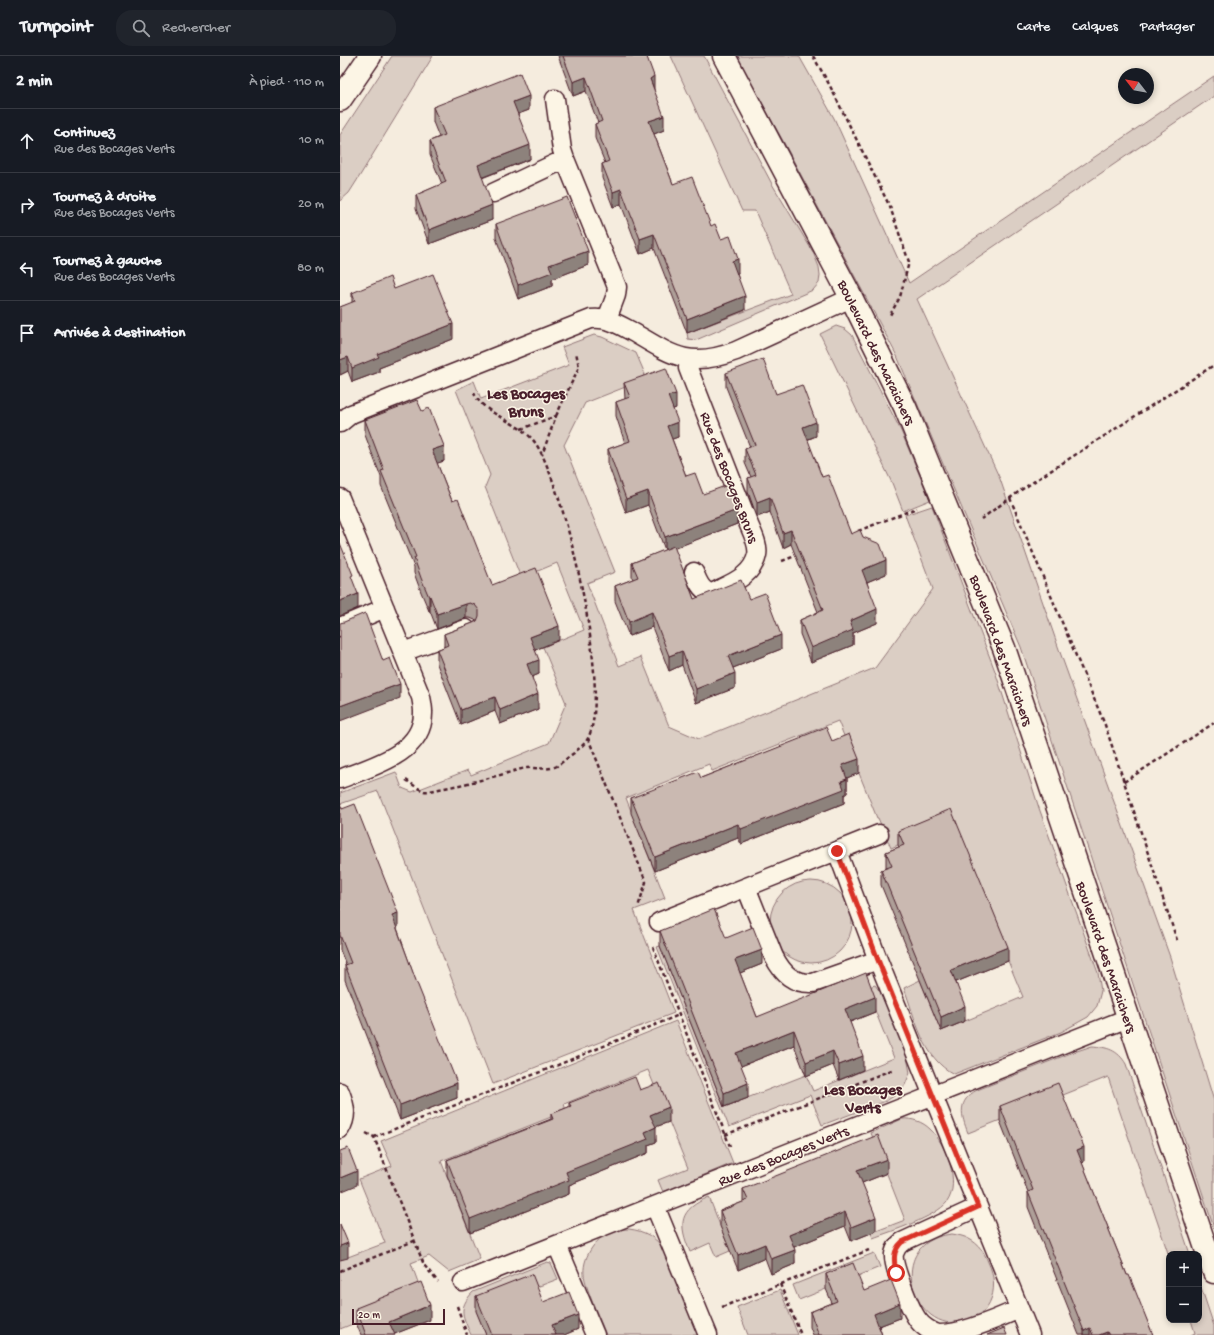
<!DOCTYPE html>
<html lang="fr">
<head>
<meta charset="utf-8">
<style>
  body { margin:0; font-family:"Gochi Hand",sans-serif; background:#20242c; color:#f1f3f6 }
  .controls { position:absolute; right:12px; bottom:12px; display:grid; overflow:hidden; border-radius:8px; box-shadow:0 2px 6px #0003 }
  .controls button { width:36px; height:36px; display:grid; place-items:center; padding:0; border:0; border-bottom:1px solid #363941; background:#171b24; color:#f1f3f6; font:20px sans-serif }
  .compass { position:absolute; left:778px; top:12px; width:36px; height:36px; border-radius:50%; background:#171b24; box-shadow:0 2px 6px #0003; rotate:301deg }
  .scale { position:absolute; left:12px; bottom:10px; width:93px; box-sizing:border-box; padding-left:4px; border:2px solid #4a1f2b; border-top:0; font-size:11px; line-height:14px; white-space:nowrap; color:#4a1f2b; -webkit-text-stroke:3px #fcf5e5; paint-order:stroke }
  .stop { position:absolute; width:12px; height:12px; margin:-9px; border:3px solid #d93025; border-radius:50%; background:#fff }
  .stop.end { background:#d93025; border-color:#fff; box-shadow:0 1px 4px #0008 }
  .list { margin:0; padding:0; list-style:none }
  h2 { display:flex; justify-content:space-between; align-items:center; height:52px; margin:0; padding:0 16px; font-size:17px }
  h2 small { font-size:13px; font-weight:400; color:#9ea1a6 }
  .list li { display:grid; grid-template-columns:26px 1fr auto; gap:12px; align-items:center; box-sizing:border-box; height:64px; padding:0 16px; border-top:1px solid #363941 }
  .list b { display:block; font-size:15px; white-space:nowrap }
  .list p { margin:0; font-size:13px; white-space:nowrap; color:#9ea1a6 }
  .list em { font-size:13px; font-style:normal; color:#9ea1a6 }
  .icon { flex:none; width:22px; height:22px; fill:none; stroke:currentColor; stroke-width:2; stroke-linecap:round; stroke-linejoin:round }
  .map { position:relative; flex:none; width:874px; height:1279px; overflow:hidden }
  header { display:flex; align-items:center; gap:24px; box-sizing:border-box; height:56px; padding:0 20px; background:#171b24; border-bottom:1px solid #363941 }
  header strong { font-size:19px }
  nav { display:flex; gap:22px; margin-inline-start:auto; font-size:14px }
  .search { width:280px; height:36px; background:#20242c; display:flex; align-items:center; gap:10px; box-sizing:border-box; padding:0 14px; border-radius:16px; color:#9ea1a6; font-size:15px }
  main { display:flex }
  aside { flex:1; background:#171b24 }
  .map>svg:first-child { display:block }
  .green { fill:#dbcec4; stroke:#927678 }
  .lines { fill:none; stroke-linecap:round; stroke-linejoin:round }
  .lane-casing { stroke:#4a1f2b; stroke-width:21 }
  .street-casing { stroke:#4a1f2b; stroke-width:25 }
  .path { stroke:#4a1f2b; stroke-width:2.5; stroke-dasharray:4 3; stroke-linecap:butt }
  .lane { stroke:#fcf5e5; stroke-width:18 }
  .street { stroke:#fcf5e5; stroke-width:22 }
  .wall { fill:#ae9f98; stroke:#4a1f2b }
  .shaded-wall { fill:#8d827c; stroke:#4a1f2b }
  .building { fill:#cab9b1; stroke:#4a1f2b }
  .route { stroke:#d93025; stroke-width:5 }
  .labels { text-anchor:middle; stroke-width:3; stroke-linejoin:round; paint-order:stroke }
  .street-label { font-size:15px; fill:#4a1f2b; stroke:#fcf5e5 }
  .neighbourhood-label { font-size:16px; font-weight:bold; fill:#4a1f2b; stroke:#fcf5e5 }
</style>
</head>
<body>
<header>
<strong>Turnpoint</strong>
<div class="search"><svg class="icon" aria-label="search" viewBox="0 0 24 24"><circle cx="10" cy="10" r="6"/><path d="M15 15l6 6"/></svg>Rechercher</div>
<nav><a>Carte</a><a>Calques</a><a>Partager</a></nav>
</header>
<main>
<aside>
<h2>2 min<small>À pied · 110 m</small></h2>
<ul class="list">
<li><svg class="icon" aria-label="ahead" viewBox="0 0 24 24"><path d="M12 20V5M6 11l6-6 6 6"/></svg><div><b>Continuez</b><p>Rue des Bocages Verts</p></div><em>10 m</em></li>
<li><svg class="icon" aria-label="right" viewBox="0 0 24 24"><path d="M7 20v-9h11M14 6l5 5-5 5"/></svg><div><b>Tournez à droite</b><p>Rue des Bocages Verts</p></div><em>20 m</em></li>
<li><svg class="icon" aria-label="left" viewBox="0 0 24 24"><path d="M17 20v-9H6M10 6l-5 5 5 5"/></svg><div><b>Tournez à gauche</b><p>Rue des Bocages Verts</p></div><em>80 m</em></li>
<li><svg class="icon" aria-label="arrive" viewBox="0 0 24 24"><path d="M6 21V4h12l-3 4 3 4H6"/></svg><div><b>Arrivée à destination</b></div></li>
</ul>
</aside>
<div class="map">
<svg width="874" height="1279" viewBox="0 0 874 1279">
  <rect width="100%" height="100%" fill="#f5ecde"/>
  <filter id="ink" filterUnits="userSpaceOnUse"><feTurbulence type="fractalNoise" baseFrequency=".025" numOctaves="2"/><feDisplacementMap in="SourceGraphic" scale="8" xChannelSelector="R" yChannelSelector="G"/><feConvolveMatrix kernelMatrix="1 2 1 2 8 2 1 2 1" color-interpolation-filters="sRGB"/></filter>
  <g filter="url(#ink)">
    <path class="green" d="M52 0H93L16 126 9 137 0 145V79Z
      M331 0H364L432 128 473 196 479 211 480 219 479 227 473 234 356 284 348 283 347 277 451 238 415 155H402Z
      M396 0H459L494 62 569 227 874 20V40L577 243 660 423 721 599 830 901 874 1045V1172L681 591 557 300 443 85Z
      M496 270 505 273 512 279 561 375 590 444 563 455 552 427 480 278Z
      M254 279 262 281 296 297 305 318 298 326 245 347 224 389 275 516 247 527 279 610 301 601 329 670 359 683 535 612 593 533 565 459 592 450 655 615 699 752 758 917 761 935 757 950 748 961 721 976 614 1018C583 1003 575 961 564 932L580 924 601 975 683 941 632 818 558 789 551 792 538 762H537L498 665 372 715 369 708 286 742 325 842 294 854 334 957 153 1028 38 735 0 748V737L56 716 62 732 72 736 128 714 131 719 209 687 226 647 203 591 244 574 217 507 181 522 145 431 150 419 116 334 134 325 141 343 229 309 222 291Z
      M430 866a41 41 0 1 1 82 0a41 41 0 1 1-82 0Z
      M320 890 384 1051 466 1019 473 1035 554 1002 526 932 535 929 541 937 566 996 570 1017 565 1029 559 1037 546 1045 482 1069 470 1039 389 1071 317 891Z
      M336 965 393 1107 323 1136 318 1124 348 1112 308 1014 224 1048 226 1055 101 1105 140 1203 109 1216 89 1200 71 1207 83 1240 0 1273V1204L45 1187 19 1123 52 1110 41 1085Z
      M752 990C767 991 778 994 786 1008L850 1198H829V1200L768 1021 628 1077C621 1059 617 1045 637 1034L731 997Z
      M562 1063C572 1062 583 1066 590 1073 606 1088 621 1126 607 1146 596 1161 552 1175 533 1182L531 1177 565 1164 531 1077Z
      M369 1141 390 1195 376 1201 370 1187 350 1196C338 1167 339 1154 369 1141Z
      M289 1173C305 1175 315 1181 325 1194L359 1279H266C259 1261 250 1243 245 1224 240 1206 252 1186 268 1177 275 1174 282 1173 289 1173Z
      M612 1178C618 1179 624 1180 629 1183 639 1188 644 1196 648 1206 662 1234 649 1266 615 1267 570 1269 546 1185 612 1178Z
      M534 1197 540 1211 459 1244 453 1229Z
      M207 1206 211 1207 218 1223 136 1254 146 1279H131C123 1260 117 1253 133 1236Z
      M859 1225 874 1270V1279H851L855 1277 851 1264H859Z
      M440 1234 458 1279H408L397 1251Z"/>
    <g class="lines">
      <defs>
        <path id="lane" d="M215 43 222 94 225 103 277 231 276 239 267 263
          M153 137 225 103
          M349 303 348 312 409 469C413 478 419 490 417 499 413 517 397 525 382 532 378 534 372 538 368 536 360 533 357 523 354 516
          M0 367 11 358 251 263C266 261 278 268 291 275 332 299 348 313 396 295L511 242
          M0 442 81 641C82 646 83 651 83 656 84 698 30 711 0 723
          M0 571 45 552
          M63 596 126 573
          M497 795 538 904 690 1279
          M406 831 434 901C443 918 453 928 473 927L538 904
          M319 866 539 778
          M0 1036C5 1049 8 1060 0 1073
          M315 1150 368 1279
          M638 1151 562 1186C558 1189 555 1193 554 1198 552 1209 571 1255 578 1264 582 1270 591 1276 598 1278 620 1279 659 1262 679 1253
          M217 1189 255 1279
          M123 1226 788 962"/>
        <path id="street" d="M384 0 510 239 565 351 664 592 874 1216
          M0 44 30 0"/>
      </defs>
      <use href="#lane" class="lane-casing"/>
      <use href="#street" class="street-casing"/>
      <path class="path" d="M473 0 489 28 550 151 569 206 560 241 550 259
        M216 360 239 311 236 296
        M181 373 216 360 202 399
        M670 442 765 669 838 887
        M641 463 684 432 874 309
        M518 475 577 452
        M442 505 458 499
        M248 682 306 826 298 851
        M66 724C71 727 78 733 84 735 88 736 94 734 99 733 121 729 142 724 164 718 171 716 179 713 187 712 197 711 207 715 217 710 223 706 228 701 234 697 238 693 244 689 247 684 274 639 225 432 196 388 182 366 143 359 134 337
        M784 726 874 667
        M313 891 391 1093
        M26 1077 34 1081 84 1209 98 1226
        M385 1079 554 1013
        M34 1081 213 1011 339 959
        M0 1215 74 1185
        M440 1228 461 1279
        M117 1250 127 1279
        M382 1251 529 1194"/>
      <use href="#lane" class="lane"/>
      <use href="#street" class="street"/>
    </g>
    <path class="wall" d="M218 0H305L324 74 314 78 333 128 371 170 381 183 398 217H397L405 254 347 277 314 192 300 198 281 148 273 151 262 122V108L265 107 255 82V68L258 67 246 35 233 40Z
      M93 51 189 54 178 58 190 103 142 122 152 164 89 188 76 153V139L102 128 90 99V85L99 81 93 66Z
      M156 168 248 209 212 223V230L178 243 156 182Z
      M54 233 113 283 39 312V316L12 326 8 315 0 319V251L12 247V237Z
      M386 317 436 338 476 380 467 384 482 421 511 478 523 481 546 518 527 526 537 567 513 577V589L471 606 460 578V564L478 556 451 488 443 492 430 456 417 461 408 436V422L411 421 405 407V393L410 391 386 331Z
      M284 327 336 352 333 353 338 381 332 383 346 420 363 438 397 468 334 492 354 543H409L441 593 393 612 395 632 356 647 342 609 329 615 312 571 289 580 275 545V530L293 523 292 521V507L325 494 308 449 286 457 268 408V393L285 387 276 360V346L285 343Z
      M82 355 104 405 97 407 112 445 152 529 219 584 195 594 199 618 192 621 198 653 160 668 155 655 121 669 97 608V594L104 591V578L133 567 136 565 135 564 130 562H126L97 573 90 555H89L81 536 74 517V511L41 430V421L25 379V364Z
      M461 681 492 685 519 717 507 722V737L504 739V747L401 788 398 782 315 815 291 757V742L361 722 461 683Z
      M0 748 58 871 57 872 117 1042 60 1064 5 924V909H6L0 894Z
      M558 775 668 905 616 926 625 965 601 975 541 829V814L546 812V796L559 791 558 789Z
      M320 875 386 882 422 908 400 917 417 961 535 956 510 966 523 1014 499 1024 493 1009 466 1020 454 989 401 1010 408 1042 384 1051 320 890Z
      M300 1034 329 1066 315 1071 316 1086 308 1089V1097L229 1129V1138L130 1177 107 1119V1104L211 1063V1058L229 1051V1047Z
      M660 1050 744 1106 742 1107 787 1219 813 1279H739L688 1151V1136L660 1065Z
      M547 1117 522 1127 536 1175 511 1185 505 1170 454 1191 455 1208 431 1218 425 1202 398 1214 380 1170V1155L403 1146V1133Z
      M486 1218 524 1235 560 1262 539 1270 542 1279H473L470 1271V1256L492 1247 486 1233Z
      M136 1240 203 1246 238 1273 224 1279H146L136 1255Z
      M16 1252 90 1264 54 1278 55 1279H21L16 1267Z"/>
    <path class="shaded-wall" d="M314 20V34L310 23Z
      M246 21V35L233 40V26Z
      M189 40V54L173 60V46Z
      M324 60V74L309 80V65Z
      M190 89V103L138 123V109Z
      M281 133V148L273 151V136Z
      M152 149V164L89 188V174Z
      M314 178V192L300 198V183Z
      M248 195V209L212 223V230L178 243V229L209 209Z
      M398 203V217L392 219V205Z
      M405 240V254L347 277V263Z
      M113 268V283L39 312V316L12 326V312L37 298Z
      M8 301V315L0 319V304Z
      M336 338V352L328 355V340Z
      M338 366V381L327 385V370Z
      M476 366V380L463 385V371Z
      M104 390V405L92 409V394Z
      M308 435V449L286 457V443Z
      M430 441V456L417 461V446Z
      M397 454V468L325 496V481Z
      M451 474V488L443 492V477Z
      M546 504V518L522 528V514Z
      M18 538V552L0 560V545Z
      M90 540V555H89V541Z
      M126 548V562L97 573V558Z
      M537 553V567L513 577V589L471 606V592L510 565Z
      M312 556V571L289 580V566Z
      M219 570V584L190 596V581Z
      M441 579V593L388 614V600Z
      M342 595V609L329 615V600Z
      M199 604V618L187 623V608Z
      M395 617V632L356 647V633Z
      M60 628V642L0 665V650Z
      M198 638V653L160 668V654Z
      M155 641V655L121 669V654Z
      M519 703V717L502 724V709Z
      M507 723V737L504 739V747L401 788V773Z
      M398 768V782L315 815V801Z
      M58 857V871L52 874V859Z
      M668 891V905L611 928V914Z
      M422 894V908L395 919V904Z
      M535 941V956L505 968V953Z
      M625 950V965L601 975V961Z
      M454 974V989L396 1012V997Z
      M493 995V1009L466 1020V1006Z
      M523 1000V1014L499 1024V1009Z
      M117 1027V1042L60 1064V1049Z
      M408 1027V1042L384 1051V1037Z
      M329 1051V1066L310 1073V1059Z
      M316 1071V1086L308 1089V1097L229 1129V1138L130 1177V1163L226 1116 305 1076Z
      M744 1091V1106L737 1109V1094Z
      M547 1103V1117L517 1129V1114Z
      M17 1115V1129L0 1136V1122Z
      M505 1156V1170L449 1193V1179Z
      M536 1161V1175L511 1185V1171Z
      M8 1187V1202L0 1204V1190Z
      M425 1188V1202L398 1214V1199Z
      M455 1194V1208L431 1218V1203Z
      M560 1247V1262L534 1272V1258Z
      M90 1249V1264L52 1279 49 1266Z
      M238 1259V1273L224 1279H212V1269Z
      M750 1272V1279H744V1275Z
      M767 1276V1279H759Z"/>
    <path class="building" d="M223 0H305L307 1 314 20 310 23 324 60 309 65 333 128 352 121 371 170 375 168 381 183 390 180 398 203 392 205 405 240 347 263 314 178 300 183 281 133 273 136 262 108 269 105 255 68 262 65 246 21 233 26Z
      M180 17 189 40 173 46 190 89 138 109 152 149 89 174 76 139 106 126 90 85 105 79 93 51Z
      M227 141 248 195 209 209 212 216 178 229 156 168Z
      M93 218 113 268 37 298 39 301 12 312 8 301 0 304V251L15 245 12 237 50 221 54 233Z
      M423 303 436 338 462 329 476 366 463 371 482 421 488 419 511 478 520 474 523 481 540 488 546 504 522 514 537 553 510 565 513 574 471 592 460 564 483 554 451 474 443 477 430 441 417 446 408 422 416 419 405 393 415 389 386 317Z
      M326 312 336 338 328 340 338 366 327 370 346 420 355 417 363 438 388 429 397 454 325 481 308 435 286 443 268 393 290 385 276 346 290 341 284 327Z
      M77 344 82 355 89 352 104 390 92 394 112 445 118 443 152 529 196 512 219 570 190 581 199 604 187 608 198 638 160 654 155 641 121 654 97 594 108 589 104 578 133 567 137 565 139 560V554L135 549 130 547 126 548 97 558 90 540 89 541 81 522 74 502 76 501 41 415 44 414 25 364Z
      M0 487 13 519 11 520 18 538 0 545Z
      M334 490 354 543 401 524 409 543 425 537 441 579 388 600 395 617 356 633 342 595 329 600 312 556 289 566 275 530 298 521 292 507Z
      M25 557 43 605 50 602 60 628 0 650V567L4 566Z
      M486 671 492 685 509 678 519 703 502 709 507 723 501 725 504 733 401 773 398 768 315 801 291 742 358 716 361 722 462 682 461 681Z
      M0 748 2 753 15 748 58 857 52 859 75 922 117 1027 60 1049 5 909 11 907 0 879Z
      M611 753 668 891 611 914 625 950 601 961 541 814 552 810 546 796 564 789 558 775Z
      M374 853 386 882 413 871 422 894 395 904 417 961 526 917 535 941 505 953 523 1000 499 1009 493 995 466 1006 454 974 396 997 408 1027 384 1037 320 875Z
      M295 1021 300 1034 319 1027 329 1051 310 1059 316 1071 305 1076 308 1083 226 1116 229 1124 130 1163 107 1104 213 1063 211 1058 231 1050 229 1047Z
      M718 1027 744 1091 737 1094 787 1219H789L813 1279H769L767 1276 759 1279H753L750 1272 744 1275 688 1136 693 1134 660 1050Z
      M538 1079 547 1103 517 1114 536 1161 511 1171 505 1156 449 1179 455 1194 431 1203 425 1188 398 1199 380 1155 408 1144 403 1133Z
      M8 1092 17 1115 0 1122V1095Z
      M0 1168 8 1187 0 1190Z
      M513 1207 524 1235 551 1224 560 1247 534 1258 542 1279H479L470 1256 497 1245 486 1218Z
      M192 1218 203 1246 229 1236 238 1259 212 1269 216 1279H152L136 1240Z
      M81 1226 90 1249 49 1266 55 1279H26L16 1252Z
      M664 1272 667 1279H647Z"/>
  </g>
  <g class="lines" filter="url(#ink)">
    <path class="route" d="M497 795 538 904 638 1151 562 1186C552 1195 554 1205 556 1217"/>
  </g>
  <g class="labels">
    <g class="street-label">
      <text transform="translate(537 296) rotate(64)" y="5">Boulevard des Maraichers</text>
      <text transform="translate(390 421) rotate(69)" y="5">Rue des Bocages Bruns</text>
      <text transform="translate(662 594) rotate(70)" y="5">Boulevard des Maraichers</text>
      <text transform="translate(767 901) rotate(71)" y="5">Boulevard des Maraichers</text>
      <text transform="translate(443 1099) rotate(-22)" y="5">Rue des Bocages Verts</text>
    </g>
    <g class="neighbourhood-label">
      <text x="186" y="342">Les Bocages<tspan x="186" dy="18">Bruns</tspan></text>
      <text x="523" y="1038">Les Bocages<tspan x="523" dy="18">Verts</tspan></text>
    </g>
  </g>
</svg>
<div class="controls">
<button>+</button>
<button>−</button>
</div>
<svg class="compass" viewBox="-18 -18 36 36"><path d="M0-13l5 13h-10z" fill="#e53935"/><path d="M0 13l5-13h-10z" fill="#9ea1a6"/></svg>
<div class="scale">20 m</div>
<div class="stop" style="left:556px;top:1217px"></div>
<div class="stop end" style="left:497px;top:795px"></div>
</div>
</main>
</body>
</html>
